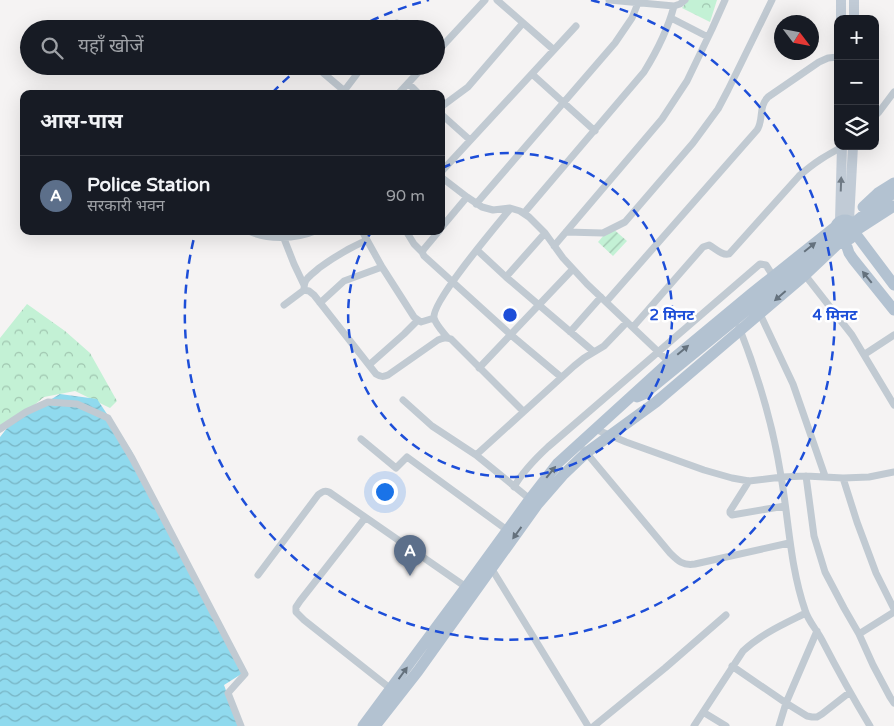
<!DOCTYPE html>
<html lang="hi">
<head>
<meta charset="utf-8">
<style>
  body { margin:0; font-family:"Varela Round","Noto Sans Devanagari",sans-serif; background:#242831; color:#f1f3f6 }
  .controls { position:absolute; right:15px; top:15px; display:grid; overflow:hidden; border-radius:10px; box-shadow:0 5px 20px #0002 }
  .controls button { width:45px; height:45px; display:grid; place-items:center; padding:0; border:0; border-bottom:1px solid #363941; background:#171b24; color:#f1f3f6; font:25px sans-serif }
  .compass { position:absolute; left:774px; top:15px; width:45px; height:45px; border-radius:50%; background:#171b24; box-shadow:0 5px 20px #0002; rotate:122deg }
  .you { position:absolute; left:384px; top:491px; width:18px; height:18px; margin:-12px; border:4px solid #fff; border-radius:50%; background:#1a73e8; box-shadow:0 0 0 8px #1a73e833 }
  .badge { display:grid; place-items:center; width:32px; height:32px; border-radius:50%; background:#7c3aed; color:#fff; font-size:16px; font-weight:700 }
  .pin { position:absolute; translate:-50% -41px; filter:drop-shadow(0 1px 2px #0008) }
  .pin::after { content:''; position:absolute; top:26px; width:18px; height:15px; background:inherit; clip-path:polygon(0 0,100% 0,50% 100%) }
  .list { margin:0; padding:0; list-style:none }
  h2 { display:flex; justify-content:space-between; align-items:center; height:65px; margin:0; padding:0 20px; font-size:21px }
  h2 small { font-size:16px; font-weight:400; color:#9ea1a6 }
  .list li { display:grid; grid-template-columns:32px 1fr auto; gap:15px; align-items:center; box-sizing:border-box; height:80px; padding:0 20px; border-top:1px solid #363941 }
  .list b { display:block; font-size:19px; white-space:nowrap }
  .list p { margin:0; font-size:16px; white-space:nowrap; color:#9ea1a6 }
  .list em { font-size:16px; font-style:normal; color:#9ea1a6 }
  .icon { flex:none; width:28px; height:28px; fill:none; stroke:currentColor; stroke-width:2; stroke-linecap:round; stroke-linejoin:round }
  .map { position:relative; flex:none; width:894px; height:726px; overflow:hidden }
  .search { position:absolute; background:#171b24; box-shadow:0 5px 20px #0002; left:20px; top:20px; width:425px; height:55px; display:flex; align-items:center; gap:12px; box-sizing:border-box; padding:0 18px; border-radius:28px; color:#9ea1a6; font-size:19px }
  .panel { position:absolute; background:#171b24; box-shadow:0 5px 20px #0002; left:20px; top:90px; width:425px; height:145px; border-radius:10px }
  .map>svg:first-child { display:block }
  .forest { fill:url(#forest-crowns) }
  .garden { fill:url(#garden-furrows) }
  .water { fill:url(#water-waves) }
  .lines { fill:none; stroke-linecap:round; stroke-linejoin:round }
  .minor { stroke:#c1cad2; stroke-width:7 }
  .secondary { stroke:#c1cbd6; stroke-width:10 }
  .primary { stroke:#b3c2d1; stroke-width:11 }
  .oneway { fill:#6e7984 }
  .oneway2 { fill:#64717d }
  .ring { fill:none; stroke:#1d4ed8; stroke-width:2.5; stroke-dasharray:9 6 }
  .centre { fill:#1d4ed8; stroke:#fff; stroke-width:2.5 }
  .ring-label { font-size:15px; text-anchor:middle; font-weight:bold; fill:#1d4ed8; stroke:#fff; stroke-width:5; stroke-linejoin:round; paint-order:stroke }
</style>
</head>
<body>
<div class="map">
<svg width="894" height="726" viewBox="0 0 894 726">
  <defs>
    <pattern id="forest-crowns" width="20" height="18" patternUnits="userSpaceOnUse" patternTransform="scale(1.25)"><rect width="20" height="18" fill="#c3f1d5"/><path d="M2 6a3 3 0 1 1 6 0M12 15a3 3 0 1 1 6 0" fill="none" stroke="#a0c6b0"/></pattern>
    <pattern id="garden-furrows" width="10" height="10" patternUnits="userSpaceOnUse" patternTransform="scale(1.25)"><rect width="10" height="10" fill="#c3f1d5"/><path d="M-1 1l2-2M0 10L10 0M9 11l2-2" fill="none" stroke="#a0c6b0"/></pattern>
    <pattern id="water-waves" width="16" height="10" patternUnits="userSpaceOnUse" patternTransform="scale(1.25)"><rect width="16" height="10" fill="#90daee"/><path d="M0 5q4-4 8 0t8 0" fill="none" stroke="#78b4c4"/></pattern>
  </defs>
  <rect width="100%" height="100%" fill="#f5f3f3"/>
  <path class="forest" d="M688 0H717L710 22 682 8Z
    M27 304 65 331 90 353 117 401 110 408 75 391 44 397 0 433V338Z"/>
  <path class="garden" d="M611 227 627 241 613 256 598 242Z"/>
  <path class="water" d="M60 394 97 399 131 450 243 673 224 685 239 726H0V437L11 423Z"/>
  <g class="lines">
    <path class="minor" d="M497 0 554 50
      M609 0 674 6 680 4 685 0
      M671 18 708 37
      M332 24 339 29
      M392 29 397 23
      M436 53 485 0
      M315 66 348 94
      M532 74 595 131
      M408 83 419 94
      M344 91 363 66
      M398 94 424 66
      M441 107 468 87 523 23
      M441 114 470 140
      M875 116 879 112 894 92
      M441 172 576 26
      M441 177 467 197 482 207 493 210 510 208 520 211 529 217 545 233 563 258 587 284 669 362
      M476 204 615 43 632 18 638 3
      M524 213 644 72C657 51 668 29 674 6
      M441 228 467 197
      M249 231C267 240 296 239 315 231
      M281 231 294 264 304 285
      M362 231 382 267 414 317 421 322 434 318
      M406 231 414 244 422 252
      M439 231 424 249 422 252 424 256 511 335 561 377
      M566 232 603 233 625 222 693 143 718 109 728 90 772 0
      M554 246 662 119 687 81 712 29 725 0
      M477 250 506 277 594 352
      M805 275 852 335 894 405
      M506 277 545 233
      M304 290C304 286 304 282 307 279 310 275 315 272 319 268 334 257 349 248 367 240
      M606 302 757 130C764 120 758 107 768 97L819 62 828 58 838 57
      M320 303 344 281 382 267
      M284 305 304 290 309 291 314 295 376 374C381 377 383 377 388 375L438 340C443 338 446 337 451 339L523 411
      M760 314 793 384 825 476
      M633 327 703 247 709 245C715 248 722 256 729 254L799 176C815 162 825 156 844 146
      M739 327C758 375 773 425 781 476 789 522 790 566 805 610 808 621 817 630 822 640 837 669 853 698 870 726
      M570 332 601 297
      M447 337C443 332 436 325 434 318 431 302 497 225 510 209
      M865 354 894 335
      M369 365 404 334 418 320
      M479 368 573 269
      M403 400 432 426 476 455 531 500
      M0 429 26 412 48 402 77 404 108 418 132 458 245 674 228 693 241 726
      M595 429 626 442 704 470 732 478 749 481 782 477 806 476 843 478 869 477 894 472
      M361 439 396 468 407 457 507 530
      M584 450 670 553C678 561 683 566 695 564L789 543
      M476 455 574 366 584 358 604 346 627 322
      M806 476 814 536 825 572 844 608 859 634 873 665 890 697 894 703
      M843 478 857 522 876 573 894 609
      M749 481 730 511V513L732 515 785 506
      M514 487C523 471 535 459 548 447L760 264 766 265 773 276
      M365 518 300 601 296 607V612L304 620 391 689
      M490 566 588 726
      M258 575 318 495C322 492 324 490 329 492L466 587
      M859 634 894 612
      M732 666 786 703 807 716 812 717H817L822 714 850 692
      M703 712 726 726
      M594 726 665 668 726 615
      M694 726 743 651C761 634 784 624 806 613
      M779 726 786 703 817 631"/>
    <path class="secondary" d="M841 0V19
      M854 19V0
      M840 221 842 146
      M849 221 853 146"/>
    <path class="primary" d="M863 207 878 193 894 183
      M835 230a10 10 0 1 1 20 0a10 10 0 1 1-20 0Z
      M855 231 894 206
      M855 233 894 285
      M845 241 849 253 853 259 894 310
      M637 397 644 394 876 205 894 193
      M363 726 466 587 530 499 558 463 669 362 751 294 835 227
      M375 726 418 671 537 505 564 474 586 453 656 402 805 275 842 240"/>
  </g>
  <defs><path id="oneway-solid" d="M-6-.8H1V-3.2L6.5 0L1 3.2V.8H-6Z" transform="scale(1.25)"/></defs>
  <use class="oneway" href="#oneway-solid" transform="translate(841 184) rotate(-88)"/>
  <g class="oneway2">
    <use href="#oneway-solid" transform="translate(810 247) rotate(-39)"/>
    <use href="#oneway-solid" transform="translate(867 277) rotate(-129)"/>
    <use href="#oneway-solid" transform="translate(780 296) rotate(139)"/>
    <use href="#oneway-solid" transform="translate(683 350) rotate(-40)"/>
    <use href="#oneway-solid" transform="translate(551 472) rotate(-51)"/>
    <use href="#oneway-solid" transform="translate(517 533) rotate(126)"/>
    <use href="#oneway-solid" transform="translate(403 673) rotate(-54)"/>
  </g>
  <g class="ring">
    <path d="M442 168A162 162 0 1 1 371 232"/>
    <path d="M272 93A325 325 0 0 1 299 68M357 28A325 325 0 0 1 429 0M591 0A325 325 0 1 1 195 234"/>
  </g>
  <circle cx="510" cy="315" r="8" class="centre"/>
  <g class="ring-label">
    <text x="672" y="320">2 मिनट</text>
    <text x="835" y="320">4 मिनट</text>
  </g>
</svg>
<div class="controls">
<button>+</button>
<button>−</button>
<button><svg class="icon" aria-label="layers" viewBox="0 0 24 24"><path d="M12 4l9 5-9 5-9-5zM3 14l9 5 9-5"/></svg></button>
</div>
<svg class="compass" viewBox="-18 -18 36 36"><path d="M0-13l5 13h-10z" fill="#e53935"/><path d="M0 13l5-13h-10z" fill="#9ea1a6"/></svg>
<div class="you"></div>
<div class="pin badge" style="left:410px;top:576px;background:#5c6f8a">A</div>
<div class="search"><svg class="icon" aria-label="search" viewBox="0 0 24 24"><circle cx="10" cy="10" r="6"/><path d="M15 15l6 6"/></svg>यहाँ खोजें</div>
<section class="panel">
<h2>आस-पास<small></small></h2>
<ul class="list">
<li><span class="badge" style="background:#5c6f8a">A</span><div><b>Police Station</b><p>सरकारी भवन</p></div><em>90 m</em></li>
</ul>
</section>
</div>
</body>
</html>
